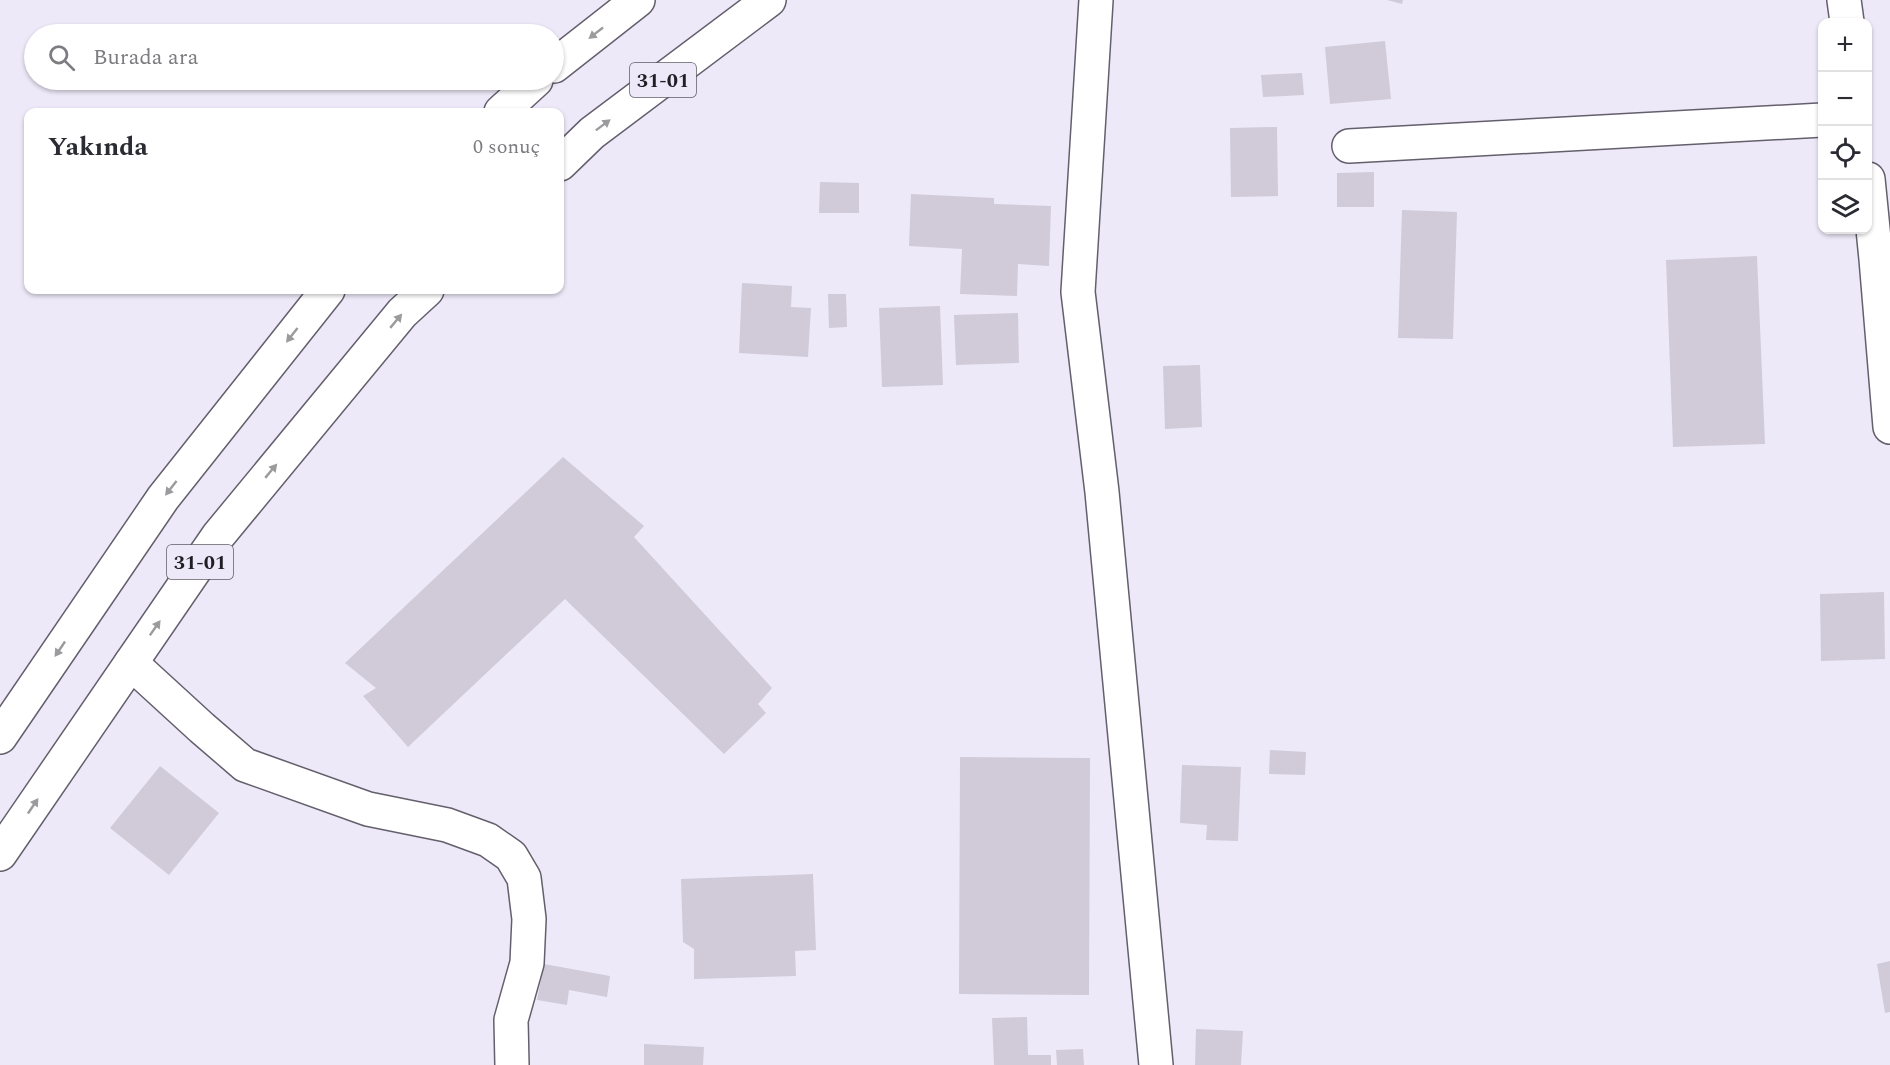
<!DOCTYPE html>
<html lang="tr">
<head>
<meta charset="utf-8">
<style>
  body { margin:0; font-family:Spectral,serif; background:#f7f7f7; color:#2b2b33 }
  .controls { position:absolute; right:18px; top:18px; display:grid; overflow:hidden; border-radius:12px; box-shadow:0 2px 4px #0004 }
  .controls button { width:54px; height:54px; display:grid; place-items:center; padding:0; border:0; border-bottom:2px solid #e1e1e2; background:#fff; color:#2b2b33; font:30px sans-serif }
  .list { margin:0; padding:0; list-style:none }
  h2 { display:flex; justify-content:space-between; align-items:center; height:78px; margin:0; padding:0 24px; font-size:26px }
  h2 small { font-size:20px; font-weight:400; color:#7c7c81 }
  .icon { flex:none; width:33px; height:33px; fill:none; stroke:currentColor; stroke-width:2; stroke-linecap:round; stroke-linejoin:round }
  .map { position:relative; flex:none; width:1890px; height:1065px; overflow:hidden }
  .search { position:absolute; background:#fff; box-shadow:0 2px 4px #0004; left:24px; top:24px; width:540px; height:66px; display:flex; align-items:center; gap:15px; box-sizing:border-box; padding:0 21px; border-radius:33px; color:#7c7c81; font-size:22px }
  .panel { position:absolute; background:#fff; box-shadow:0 2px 4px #0004; left:24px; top:108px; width:540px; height:186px; border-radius:12px }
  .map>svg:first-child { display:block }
  .building { fill:#d0cad9 }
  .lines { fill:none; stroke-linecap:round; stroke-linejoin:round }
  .minor-casing { stroke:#645f6c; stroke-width:36 }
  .highway-casing { stroke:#645f6c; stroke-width:36 }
  .minor { stroke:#fff; stroke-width:33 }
  .highway { stroke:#fff; stroke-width:33 }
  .oneway { fill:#9b9a9d }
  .labels { text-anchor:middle; stroke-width:5; stroke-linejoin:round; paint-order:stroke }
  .shield { fill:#eee9f8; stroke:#5e5c64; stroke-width:1.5 }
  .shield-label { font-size:20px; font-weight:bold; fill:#211f25 }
</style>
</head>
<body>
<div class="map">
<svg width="1890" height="1065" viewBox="0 0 1890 1065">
  <rect width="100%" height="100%" fill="#eee9f8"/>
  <path class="building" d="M1387 0H1403L1402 4Z
    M1385 41 1391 99 1330 104 1325 47Z
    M1302 73 1304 95 1263 97 1261 75Z
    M1277 127 1278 196 1231 197 1230 128Z
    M1374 172V207H1337V173Z
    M820 182 859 183V213H819Z
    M911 194 994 198V204L1051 206 1049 266 1018 264 1017 296 960 294 962 249 909 246Z
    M1402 210 1457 212 1453 339 1398 338Z
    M1757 256 1765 444 1673 447 1666 260Z
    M742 283 792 286 791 307 811 308 808 357 739 353Z
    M828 294H846L847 327 829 328Z
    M940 306 943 385 882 387 879 308Z
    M1018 313 1019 363 956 365 954 315Z
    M1200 365 1202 427 1165 429 1163 366Z
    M563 457 644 526 634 537 772 688 758 704 766 713 724 754 565 599 408 747 363 696 376 688 345 663Z
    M1884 592 1885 659 1821 661 1820 594Z
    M1270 750 1306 752 1305 775 1269 774Z
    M960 757 1090 758 1089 995 959 994Z
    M1182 765 1241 767 1238 841 1206 840 1207 825 1180 823Z
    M160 766 219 813 169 875 110 828Z
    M813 874 816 950 795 951 796 976 694 979V949L683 942 681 879Z
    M1890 961V1012L1885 1013 1877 964Z
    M544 964 610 976 607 997 569 990 567 1005 537 1000Z
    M1027 1017 1028 1055H1051V1065H994L992 1018Z
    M1196 1029 1243 1031 1241 1065H1195Z
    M644 1044 704 1047 703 1065H644Z
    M1083 1049 1084 1065H1057L1056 1050Z"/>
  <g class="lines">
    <defs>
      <path id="minor" d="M1096 0 1078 292 1102 492 1156 1065
        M1844 0 1847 22
        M1349 146 1822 120
        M1868 179 1876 259 1890 427
        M131 663 202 728 245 765 368 809 447 825 488 840 511 856 524 878 529 919 527 963 511 1020 512 1065"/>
      <path id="highway" d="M554 66 638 0
        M501 112 536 80
        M560 164 592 133 769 0
        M0 737 163 498 328 290
        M0 854 218 536 402 313 427 290"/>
    </defs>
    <use href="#minor" class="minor-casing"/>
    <use href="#highway" class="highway-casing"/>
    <use href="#minor" class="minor"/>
    <use href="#highway" class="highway"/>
  </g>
  <defs><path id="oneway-solid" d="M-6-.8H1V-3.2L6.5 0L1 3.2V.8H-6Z" transform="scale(1.5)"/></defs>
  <g class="oneway">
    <use href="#oneway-solid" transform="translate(596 33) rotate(142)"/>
    <use href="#oneway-solid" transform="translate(603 125) rotate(-37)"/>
    <use href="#oneway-solid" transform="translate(396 321) rotate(-50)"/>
    <use href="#oneway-solid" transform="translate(292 335) rotate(128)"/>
    <use href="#oneway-solid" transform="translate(271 471) rotate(-50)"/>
    <use href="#oneway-solid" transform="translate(171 488) rotate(128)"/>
    <use href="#oneway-solid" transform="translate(155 628) rotate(-55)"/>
    <use href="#oneway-solid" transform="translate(60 649) rotate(124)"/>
    <use href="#oneway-solid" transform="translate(33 806) rotate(-56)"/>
  </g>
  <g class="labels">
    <g class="shield">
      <rect x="630" y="63" width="66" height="34" rx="4.5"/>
      <rect x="167" y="545" width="66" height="34" rx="4.5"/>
    </g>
    <g class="shield-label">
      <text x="663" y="87">31-01</text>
      <text x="200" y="569">31-01</text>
    </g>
  </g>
</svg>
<div class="controls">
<button>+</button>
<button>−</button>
<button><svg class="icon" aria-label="locate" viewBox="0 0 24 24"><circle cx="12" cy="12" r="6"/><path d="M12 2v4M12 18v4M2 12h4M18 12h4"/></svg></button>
<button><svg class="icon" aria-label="layers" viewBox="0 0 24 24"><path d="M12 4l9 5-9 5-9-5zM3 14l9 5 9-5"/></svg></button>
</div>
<div class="search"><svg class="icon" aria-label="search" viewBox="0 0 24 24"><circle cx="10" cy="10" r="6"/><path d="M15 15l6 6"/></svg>Burada ara</div>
<section class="panel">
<h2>Yakında<small>0 sonuç</small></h2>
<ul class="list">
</ul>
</section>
</div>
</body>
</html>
